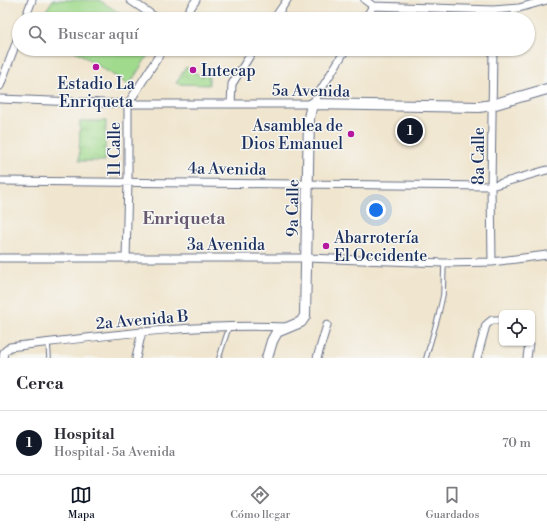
<!DOCTYPE html>
<html lang="es">
<head>
<meta charset="utf-8">
<style>
  body { margin:0; font-family:"Libre Bodoni",serif; background:#f2f2f3; color:#2b2b33 }
  .controls { position:absolute; right:12px; bottom:12px; display:grid; overflow:hidden; border-radius:6px; box-shadow:0 1px 3px #0004 }
  .controls button { width:36px; height:36px; display:grid; place-items:center; padding:0; border:0; border-bottom:1px solid #e1e1e2; background:#fff; color:#2b2b33; font:20px sans-serif }
  .you { position:absolute; left:376px; top:210px; width:14px; height:14px; margin:-10px; border:3px solid #fff; border-radius:50%; background:#1a73e8; box-shadow:0 0 0 6px #1a73e833 }
  .badge { display:grid; place-items:center; width:26px; height:26px; border-radius:50%; background:#111827; color:#fff; font-size:13px; font-weight:700 }
  .pin { position:absolute; translate:-50% -50%; border:2px solid #fff; box-shadow:0 1px 4px #0006 }
  .list { margin:0; padding:0; list-style:none }
  h2 { display:flex; justify-content:space-between; align-items:center; height:52px; margin:0; padding:0 16px; font-size:17px }
  h2 small { font-size:13px; font-weight:400; color:#7c7c81 }
  .list li { display:grid; grid-template-columns:26px 1fr auto; gap:12px; align-items:center; box-sizing:border-box; height:64px; padding:0 16px; border-top:1px solid #e1e1e2 }
  .list b { display:block; font-size:15px; white-space:nowrap }
  .list p { margin:0; font-size:13px; white-space:nowrap; color:#7c7c81 }
  .list em { font-size:13px; font-style:normal; color:#7c7c81 }
  .icon { flex:none; width:22px; height:22px; fill:none; stroke:currentColor; stroke-width:2; stroke-linecap:round; stroke-linejoin:round }
  .map { position:relative; flex:none; width:547px; height:358px; overflow:hidden }
  .search { position:absolute; background:#fff; box-shadow:0 1px 3px #0004; left:12px; right:12px; top:12px; height:44px; display:flex; align-items:center; gap:10px; box-sizing:border-box; padding:0 14px; border-radius:22px; color:#7c7c81; font-size:15px }
  .sheet { height:116px; background:#fff }
  nav { display:flex; justify-content:space-around; align-items:center; box-sizing:border-box; height:56px; border-top:1px solid #e1e1e2; background:#fff; font-size:11px; color:#7c7c81 }
  nav a { display:grid; justify-items:center; gap:2px }
  nav .on { color:#111827 }
  .map>svg:first-child { display:block }
  .park { fill:url(#park-crowns); stroke:#5e8476 }
  .pitch { fill:#a0da8d; stroke:#5e8476 }
  .lines { fill:none; stroke-linecap:round; stroke-linejoin:round }
  .lane-casing { stroke:#666f85; stroke-width:5.5 }
  .street-casing { stroke:#666f85; stroke-width:9 }
  .secondary-casing { stroke:#666f85; stroke-width:12 }
  .lane { stroke:#fff; stroke-width:3.5 }
  .street { stroke:#fff; stroke-width:7 }
  .secondary { stroke:#fff; stroke-width:10 }
  .poi-dot { fill:#b5179e; stroke:#f6f6f2; stroke-width:1.5 }
  .labels { text-anchor:middle; stroke-width:3; stroke-linejoin:round; paint-order:stroke }
  .poi-label { font-size:16px; fill:#1b2f5e; stroke:#f6f6f2; text-anchor:start }
  .street-label { font-size:16px; fill:#1b2f5e; stroke:#f6f6f2 }
  .neighbourhood-label { font-size:17px; font-weight:bold; fill:#67596f; stroke:#f6f6f2 }
</style>
</head>
<body>
<div class="map">
<svg width="547" height="358" viewBox="0 0 547 358">
  <defs>
    <pattern id="park-crowns" width="20" height="18" patternUnits="userSpaceOnUse"><rect width="20" height="18" fill="#a0da8d"/><path d="M2 6a3 3 0 1 1 6 0M12 15a3 3 0 1 1 6 0" fill="none" stroke="#89bb7c"/></pattern>
  </defs>
  <rect width="100%" height="100%" fill="#f6f6f2"/>
  <filter id="ink" filterUnits="userSpaceOnUse"><feTurbulence type="fractalNoise" baseFrequency=".025" numOctaves="2"/><feDisplacementMap in="SourceGraphic" scale="8" xChannelSelector="R" yChannelSelector="G"/><feConvolveMatrix kernelMatrix="1 2 1 2 8 2 1 2 1" color-interpolation-filters="sRGB"/></filter>
  <filter id="wash" filterUnits="userSpaceOnUse"><feTurbulence type="fractalNoise" baseFrequency=".012" numOctaves="4" result="noise"/><feDisplacementMap in="SourceGraphic" scale="16" xChannelSelector="R" yChannelSelector="G"/><feGaussianBlur stdDeviation="0.9" result="paint"/><feColorMatrix in="noise" values="0 0 0 0 0 0 0 0 0 0 0 0 0 0 0 0 0 1.4 0 .05"/><feComposite in="paint" operator="in"/></filter>
  <g filter="url(#wash)">
    <rect width="100%" height="100%" fill="#f0e5ce"/>
    <path class="park" d="M186 67 202 77 205 73 209 77V85L179 84 176 83Z
      M80 121H106L105 161H79Z"/>
    <path class="pitch" d="M53 0H99L129 19H40Z
      M72 49H152L129 85Z"/>
  </g>
  <g filter="url(#ink)">
    <g class="lines">
      <defs>
        <path id="lane" d="M48 342 49 358
          M219 358 229 327
          M426 358 438 317 443 295 444 263"/>
        <path id="street" d="M130 0 158 19
          M365 0 373 6 493 10 519 8 547 0
          M25 19 32 0
          M183 19 196 0
          M274 19 287 0
          M365 19 373 6
          M493 19V10
          M0 86 19 35
          M0 99 128 104H312L346 49
          M231 104 232 84 254 49
          M0 181 491 186 547 170
          M0 258H307L444 263 492 262 547 255
          M126 259 128 181V104L163 49
          M492 262 491 186 493 49
          M3 358 4 352 10 347C102 336 194 323 286 327
          M136 358 142 331
          M317 358 327 325
          M477 358 486 325 492 320H502
          M527 358 529 343"/>
        <path id="secondary" d="M267 358 272 341 277 332 301 322 305 316 309 118 312 104 479 107 492 105 547 89"/>
      </defs>
      <use href="#lane" class="lane-casing"/>
      <use href="#street" class="street-casing"/>
      <use href="#secondary" class="secondary-casing"/>
      <use href="#lane" class="lane"/>
      <use href="#street" class="street"/>
      <use href="#secondary" class="secondary"/>
    </g>
  </g>
  <g class="poi-dot">
    <circle cx="96" cy="67" r="4"/>
    <circle cx="193" cy="70" r="4"/>
    <circle cx="351" cy="134" r="4"/>
    <circle cx="326" cy="246" r="4"/>
  </g>
  <g class="labels">
    <g class="poi-label">
      <text x="201" y="76">Intecap</text>
      <text x="96" y="89" text-anchor="middle">Estadio La<tspan x="96" dy="18">Enriqueta</tspan></text>
      <text x="343" y="131" text-anchor="end">Asamblea de<tspan x="343" dy="18">Dios Emanuel</tspan></text>
      <text x="334" y="243">Abarrotería<tspan x="334" dy="18">El Occidente</tspan></text>
    </g>
    <g class="street-label">
      <text transform="translate(311 90) rotate(1)" y="6">5a Avenida</text>
      <text transform="translate(114 149) rotate(-90)" y="6">11 Calle</text>
      <text transform="translate(478 156) rotate(-90)" y="6">8a Calle</text>
      <text transform="translate(227 168) rotate(1)" y="6">4a Avenida</text>
      <text transform="translate(292 208) rotate(-89)" y="6">9a Calle</text>
      <text x="226" y="250">3a Avenida</text>
      <text transform="translate(142 319) rotate(-5)" y="6">2a Avenida B</text>
    </g>
    <g class="neighbourhood-label">
      <text x="184" y="224">Enriqueta</text>
    </g>
  </g>
</svg>
<div class="controls">
<button><svg class="icon" aria-label="locate" viewBox="0 0 24 24"><circle cx="12" cy="12" r="6"/><path d="M12 2v4M12 18v4M2 12h4M18 12h4"/></svg></button>
</div>
<div class="you"></div>
<div class="pin badge" style="left:410px;top:131px">1</div>
<div class="search"><svg class="icon" aria-label="search" viewBox="0 0 24 24"><circle cx="10" cy="10" r="6"/><path d="M15 15l6 6"/></svg>Buscar aquí</div>
</div>
<section class="sheet">
<h2>Cerca<small></small></h2>
<ul class="list">
<li><span class="badge">1</span><div><b>Hospital</b><p>Hospital · 5a Avenida</p></div><em>70 m</em></li>
</ul>
</section>
<nav>
<a class="on"><svg class="icon" aria-label="map" viewBox="0 0 24 24"><path d="M3 6l6-2 6 2 6-2v14l-6 2-6-2-6 2zM9 4v14M15 6v14"/></svg>Mapa</a>
<a><svg class="icon" aria-label="directions" viewBox="0 0 24 24"><path d="M12 3l9 9-9 9-9-9zM9 14v-3h6M13 9l2 2-2 2"/></svg>Cómo llegar</a>
<a><svg class="icon" aria-label="saved" viewBox="0 0 24 24"><path d="M7 4h10v16l-5-4-5 4z"/></svg>Guardados</a>
</nav>
</body>
</html>
